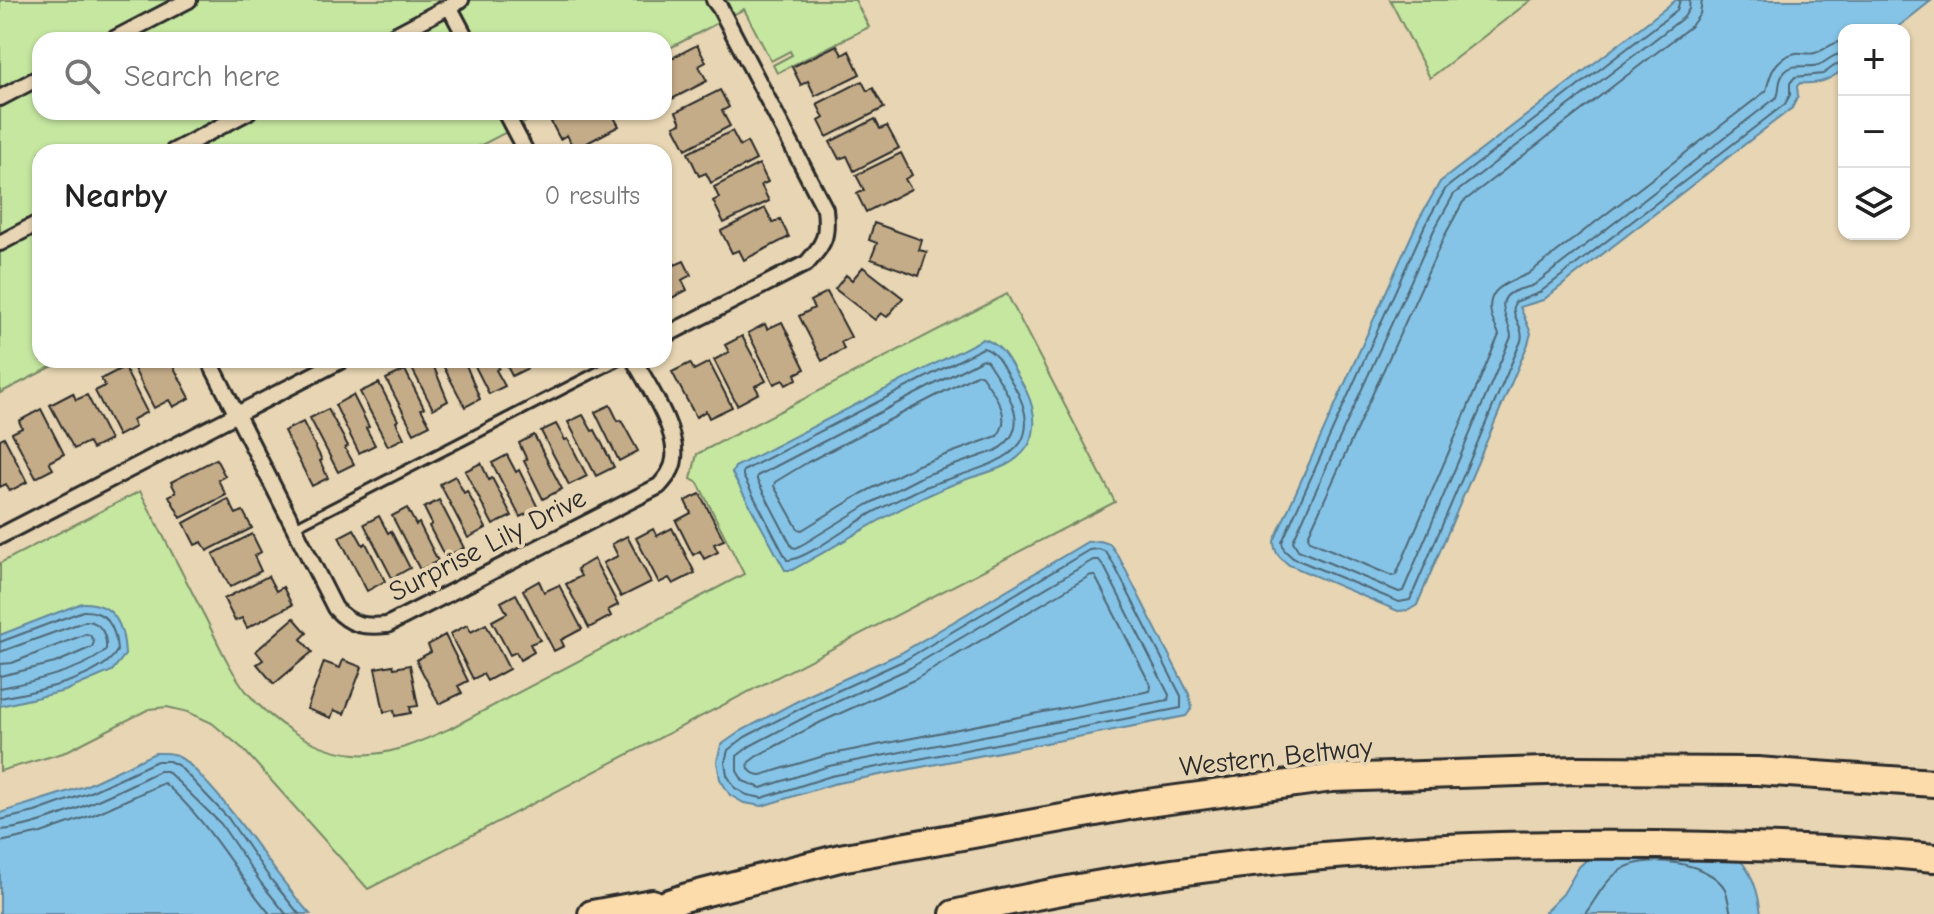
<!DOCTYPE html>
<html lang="en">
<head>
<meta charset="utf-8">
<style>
  body { margin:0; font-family:"Comic Neue",sans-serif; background:#f2f2f2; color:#222 }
  .controls { position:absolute; right:24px; top:24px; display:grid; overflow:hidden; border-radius:16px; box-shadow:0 2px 6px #0004 }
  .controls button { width:72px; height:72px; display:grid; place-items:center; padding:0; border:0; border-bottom:2px solid #e0e0e0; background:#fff; color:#222; font:40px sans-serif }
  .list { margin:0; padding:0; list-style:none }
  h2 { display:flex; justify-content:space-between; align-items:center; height:104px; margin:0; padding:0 32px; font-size:34px }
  h2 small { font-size:26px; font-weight:400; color:#767676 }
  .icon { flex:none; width:44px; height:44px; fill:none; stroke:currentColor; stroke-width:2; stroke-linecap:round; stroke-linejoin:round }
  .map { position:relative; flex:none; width:1934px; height:914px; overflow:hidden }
  .search { position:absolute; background:#fff; box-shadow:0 2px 6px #0004; left:32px; top:32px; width:640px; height:88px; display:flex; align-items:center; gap:20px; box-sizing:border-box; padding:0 28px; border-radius:24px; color:#767676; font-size:30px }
  .panel { position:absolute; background:#fff; box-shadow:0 2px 6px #0004; left:32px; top:144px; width:640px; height:224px; border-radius:24px }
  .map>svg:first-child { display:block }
  .green { fill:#c5e7a0; stroke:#788966; stroke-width:2 }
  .water { fill:#86c4e7; stroke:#62879c; stroke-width:2 }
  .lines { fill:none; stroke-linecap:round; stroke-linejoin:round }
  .shore { stroke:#4f6876; stroke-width:2 }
  .building { fill:#c4ac88; stroke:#2b2b2b; stroke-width:2 }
  .service-casing { stroke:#2b2b2b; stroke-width:13 }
  .minor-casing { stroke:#2b2b2b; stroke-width:20 }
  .motorway-casing { stroke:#2b2b2b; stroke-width:32 }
  .service { stroke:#e7d5b3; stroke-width:7 }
  .minor { stroke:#e7d5b3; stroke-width:14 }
  .motorway { stroke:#fddcac; stroke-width:26 }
  .labels { text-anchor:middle; stroke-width:8; stroke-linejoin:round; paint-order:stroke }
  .street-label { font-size:28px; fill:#2b2b2b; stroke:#e7d5b3 }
</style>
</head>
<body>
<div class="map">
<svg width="1934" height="914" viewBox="0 0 1934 914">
  <rect width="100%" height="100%" fill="#e7d5b3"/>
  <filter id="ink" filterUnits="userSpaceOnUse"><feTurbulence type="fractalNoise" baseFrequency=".0125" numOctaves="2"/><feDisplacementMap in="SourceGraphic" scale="16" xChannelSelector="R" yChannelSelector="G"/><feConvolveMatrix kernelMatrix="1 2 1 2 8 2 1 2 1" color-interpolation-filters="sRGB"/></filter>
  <g filter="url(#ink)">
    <path class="green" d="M0 0H855L869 27 777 73 773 65 792 55 790 51 771 61 744 9 664 51V40H40V112H545L468 152H40V360H65L0 393Z
      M1390 0H1531L1430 78Z
      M1007 294 1115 502 368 889 243 749 212 723 188 712 167 707 149 709 63 753 0 771V563L140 491C162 534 185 578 207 621 219 645 230 670 246 691 271 722 315 751 355 754 387 757 420 742 449 729L744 574 698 483 691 479 697 454Z"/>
    <path class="water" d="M1676 0H1932L1894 30H1844V69C1828 81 1820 84 1800 83L1797 86 1798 96 1792 108 1543 300 1520 307 1531 333 1528 344 1417 605 1409 610 1398 611 1289 565C1280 558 1274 553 1274 541L1418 221 1440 182Z
      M983 339C1004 344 1011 366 1022 383 1033 402 1040 426 1028 446 1015 466 992 471 970 478 905 501 852 538 792 570H785L732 473 735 467Z
      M1100 541 1110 544 1120 559 1189 694 1192 708 1186 716 833 784 762 806 744 803 730 795 720 779 717 761 721 745 741 731 807 696 901 653 1087 542Z
      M82 603C115 602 124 626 125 655L112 671 65 691 0 706V635Z
      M155 753C164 753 171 752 179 757 189 762 198 773 206 782 245 823 272 872 310 914H0V813L85 786Z
      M1647 831C1708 837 1753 842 1761 914H1543L1563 894 1579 867 1608 840Z"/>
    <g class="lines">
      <path class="shore" d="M1680 0 1677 10 1446 188 1425 225 1282 542 1284 550 1293 558 1399 602 1410 600 1521 341C1525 326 1509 316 1515 302L1539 293 1785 104 1790 95V83L1795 77 1823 74 1837 64 1844 63
        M1690 0 1689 9 1684 17 1454 194 1434 230 1293 541 1298 550 1399 592 1403 591 1511 337C1511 322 1491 300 1515 291 1521 288 1528 288 1534 285L1777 97C1780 91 1778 85 1781 78 1790 58 1807 71 1821 64 1830 59 1833 54 1844 53
        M1702 0 1700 14 1691 26 1463 202 1445 235 1308 536 1310 541 1392 576 1396 575 1499 335C1497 329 1494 324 1492 318 1483 288 1508 283 1528 274L1766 91C1770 74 1775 57 1796 53 1802 52 1809 55 1815 53 1826 50 1831 42 1844 41
        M983 348C998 351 1005 372 1013 384 1023 401 1032 423 1021 442 1005 468 944 477 916 491 902 498 887 505 872 513 854 523 804 561 787 560L743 476V471Z
        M983 359 987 361C1005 390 1037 427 995 451L923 476 867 505 805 543 796 548 792 547 757 480V476Z
        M978 374 982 376C993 393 1014 416 997 436L918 465 861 494 802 530 798 529 774 486 775 482 808 462Z
        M1099 549 1106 552 1113 563 1181 696V708L831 776 762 798 747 795 735 788 727 775 725 762 728 750 745 737 811 703 905 660 1089 550Z
        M1093 560H1099L1105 568 1169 695 1168 700 829 766 761 788 743 781 737 771V756L750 746 815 712 910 668Z
        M1091 575 1095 576 1151 686 1150 691 827 755 761 775C754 775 746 770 749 762L757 756 821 722 916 679Z
        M0 642 83 611C108 610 116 629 117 651 100 680 32 692 0 698
        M0 652 86 621C101 621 107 636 106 649 90 669 26 683 0 688
        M0 664 12 663 86 634 90 635 94 642 92 647 55 663 0 676
        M0 820 35 812 88 793 157 761H169L179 766 228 818 269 877 299 914
        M0 830C45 827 117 792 159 771H167L221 824 261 883 286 914
        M0 842 41 833 95 814 164 783C208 820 234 871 270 914
        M1585 914C1597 898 1604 881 1621 870 1645 853 1710 862 1725 889 1728 896 1729 907 1731 914"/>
    </g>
    <path class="building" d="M697 45 706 62 699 66 707 81 664 103V62Z
      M837 45 842 55 849 51 860 74 815 96 808 81 801 85 792 67Z
      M862 81 867 91 873 88 884 108 827 137 819 121 824 118 817 104Z
      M720 90 729 107 722 111 730 126 686 149 674 126 681 123 676 112Z
      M571 112H611L619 126 574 150 567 135 560 139 551 122Z
      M875 119 880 129 887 126 899 148 854 171 847 156 839 159 830 142Z
      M732 131 740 146 747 142 756 160 711 183 706 173 699 176 688 153Z
      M901 153 912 175 905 179 911 189 866 212 857 194 864 190 856 175Z
      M759 164 768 182 761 185 769 201 724 223 713 201 719 198 714 187Z
      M765 208 773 223 780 219 789 237 744 260 739 250 732 253 721 231Z
      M874 223 922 240 919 250 927 252 919 276 871 259 877 243 869 240Z
      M671 257 675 265 684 261 691 275 682 280 687 290 664 302V261Z
      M863 267 903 298 887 317 881 313 875 320 835 289 846 275 852 280Z
      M827 292 851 337 841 342 844 349 822 361 799 316 814 308 810 301Z
      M782 322 805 369 795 374 797 379 786 385 783 380 774 384 748 333 765 324 767 329Z
      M742 336 766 381 755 386 759 393 737 405 714 360 729 352 725 345Z
      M137 360H170L190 398 173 407 169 400 154 408 131 363Z
      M431 360 448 401 433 409 408 361Z
      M440 360H464L480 399 465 407Z
      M472 360H495L499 368 496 370 505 386 489 394Z
      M504 360H524L528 368 512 376Z
      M709 362 732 407 709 418 706 411 696 417 672 372 690 363 694 370Z
      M124 367 147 412 132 420 135 427 118 436 95 391 105 386 101 379Z
      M405 370 424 408 421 409 430 425 414 433 386 379Z
      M379 383 398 420 396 422 404 438 388 446 360 392Z
      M73 393 76 400 87 395 110 440 92 449 88 442 74 449 50 405Z
      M353 395 369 427 366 428 375 445 359 453 335 405Z
      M610 405 618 421 621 420 638 451 619 461 595 412Z
      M41 409 64 454 49 462 53 469 36 478 12 433 22 428 19 421Z
      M328 409 348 446 345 448 354 464 338 472 310 418Z
      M583 415 592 431 595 430 614 467 596 476 568 422Z
      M303 422 322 460 320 461 328 478 312 486 284 431Z
      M556 424 565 440 568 439 587 476 569 485 541 431Z
      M534 435 562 489 543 499 524 461 527 460 519 443Z
      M4 437 27 482 10 491 6 484 0 487V439Z
      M507 455 516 472 519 470 538 508 520 517 492 463Z
      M216 459 225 476 218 480 226 495 181 518 169 496 176 492 171 482Z
      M481 463 489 480 492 478 512 516 493 525 465 471Z
      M455 476 464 493 467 491 486 528 468 538 440 484Z
      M700 494 724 540 714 544 718 552 704 559 700 551 693 555 676 521 691 513 685 501Z
      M228 499 236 514 243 511 252 528 207 551 202 542 195 545 184 523Z
      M439 500 464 548 445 557 429 526 432 524 424 508Z
      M407 508 416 525 419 523 438 561 420 570 392 516Z
      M379 516 388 533 391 531 410 568 392 578 364 524Z
      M672 528 695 573 673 584 669 578 659 583 636 538 653 529 657 536Z
      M354 529 363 545 366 543 385 581 367 591 339 537Z
      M252 534 261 552 254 556 261 571 230 587 213 554Z
      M627 536 651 582 621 597 603 563 618 556 612 544Z
      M594 559 618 605 608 610 611 616 589 628 566 584 581 576 577 569Z
      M268 576 276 591 283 587 292 605 247 628 242 618 235 621 224 599Z
      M539 581 544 592 559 585 582 629 561 640 564 646 554 651 523 590Z
      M516 594 540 640 530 644 534 652 520 660 516 652 510 655 492 621 507 613 501 602Z
      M294 618 307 633 301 639 312 652 274 684 257 664 263 660 256 651Z
      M486 624 509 669 487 681 483 674 473 679 450 634 467 625 471 632Z
      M445 635 468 681 458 686 462 693 439 704 416 660 431 652 428 645Z
      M343 660 362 667 344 714 334 710 331 718 307 709 324 662 340 668Z
      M393 665 394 668 410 665 418 706 410 707 411 713 395 716 394 710 384 712 375 668Z"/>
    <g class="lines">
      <defs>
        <path id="service" d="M295 527 620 360"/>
        <path id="minor" d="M449 6 467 40
          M112 40 189 0
          M385 40 461 0
          M0 98 40 77
          M505 112 526 152
          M172 152 248 112
          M0 243 40 222
          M664 336 807 263C825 243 828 236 825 209L720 8 714 0
          M209 360 335 608C351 626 364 627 387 625L659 486C666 478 673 470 674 459 678 429 648 386 634 360
          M0 536 342 360"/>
        <path id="motorway" d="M592 914 652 903
          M637 914 687 897 840 858 1140 804 1332 778 1577 770 1757 771 1934 783
          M954 914C1183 859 1421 842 1656 845 1749 846 1841 849 1934 858"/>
      </defs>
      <use href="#service" class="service-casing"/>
      <use href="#minor" class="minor-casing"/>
      <use href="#motorway" class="motorway-casing"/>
      <use href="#service" class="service"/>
      <use href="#minor" class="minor"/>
      <use href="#motorway" class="motorway"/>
    </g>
  </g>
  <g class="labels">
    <g class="street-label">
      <text transform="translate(487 544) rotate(-27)" y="10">Surprise Lily Drive</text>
      <text transform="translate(1276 756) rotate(-6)" y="10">Western Beltway</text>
    </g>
  </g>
</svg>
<div class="controls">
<button>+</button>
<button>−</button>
<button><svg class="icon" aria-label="layers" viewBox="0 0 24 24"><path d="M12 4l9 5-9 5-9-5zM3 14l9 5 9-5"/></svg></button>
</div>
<div class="search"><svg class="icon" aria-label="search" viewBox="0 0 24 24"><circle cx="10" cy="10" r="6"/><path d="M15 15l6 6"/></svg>Search here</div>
<section class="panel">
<h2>Nearby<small>0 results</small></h2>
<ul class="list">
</ul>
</section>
</div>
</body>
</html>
